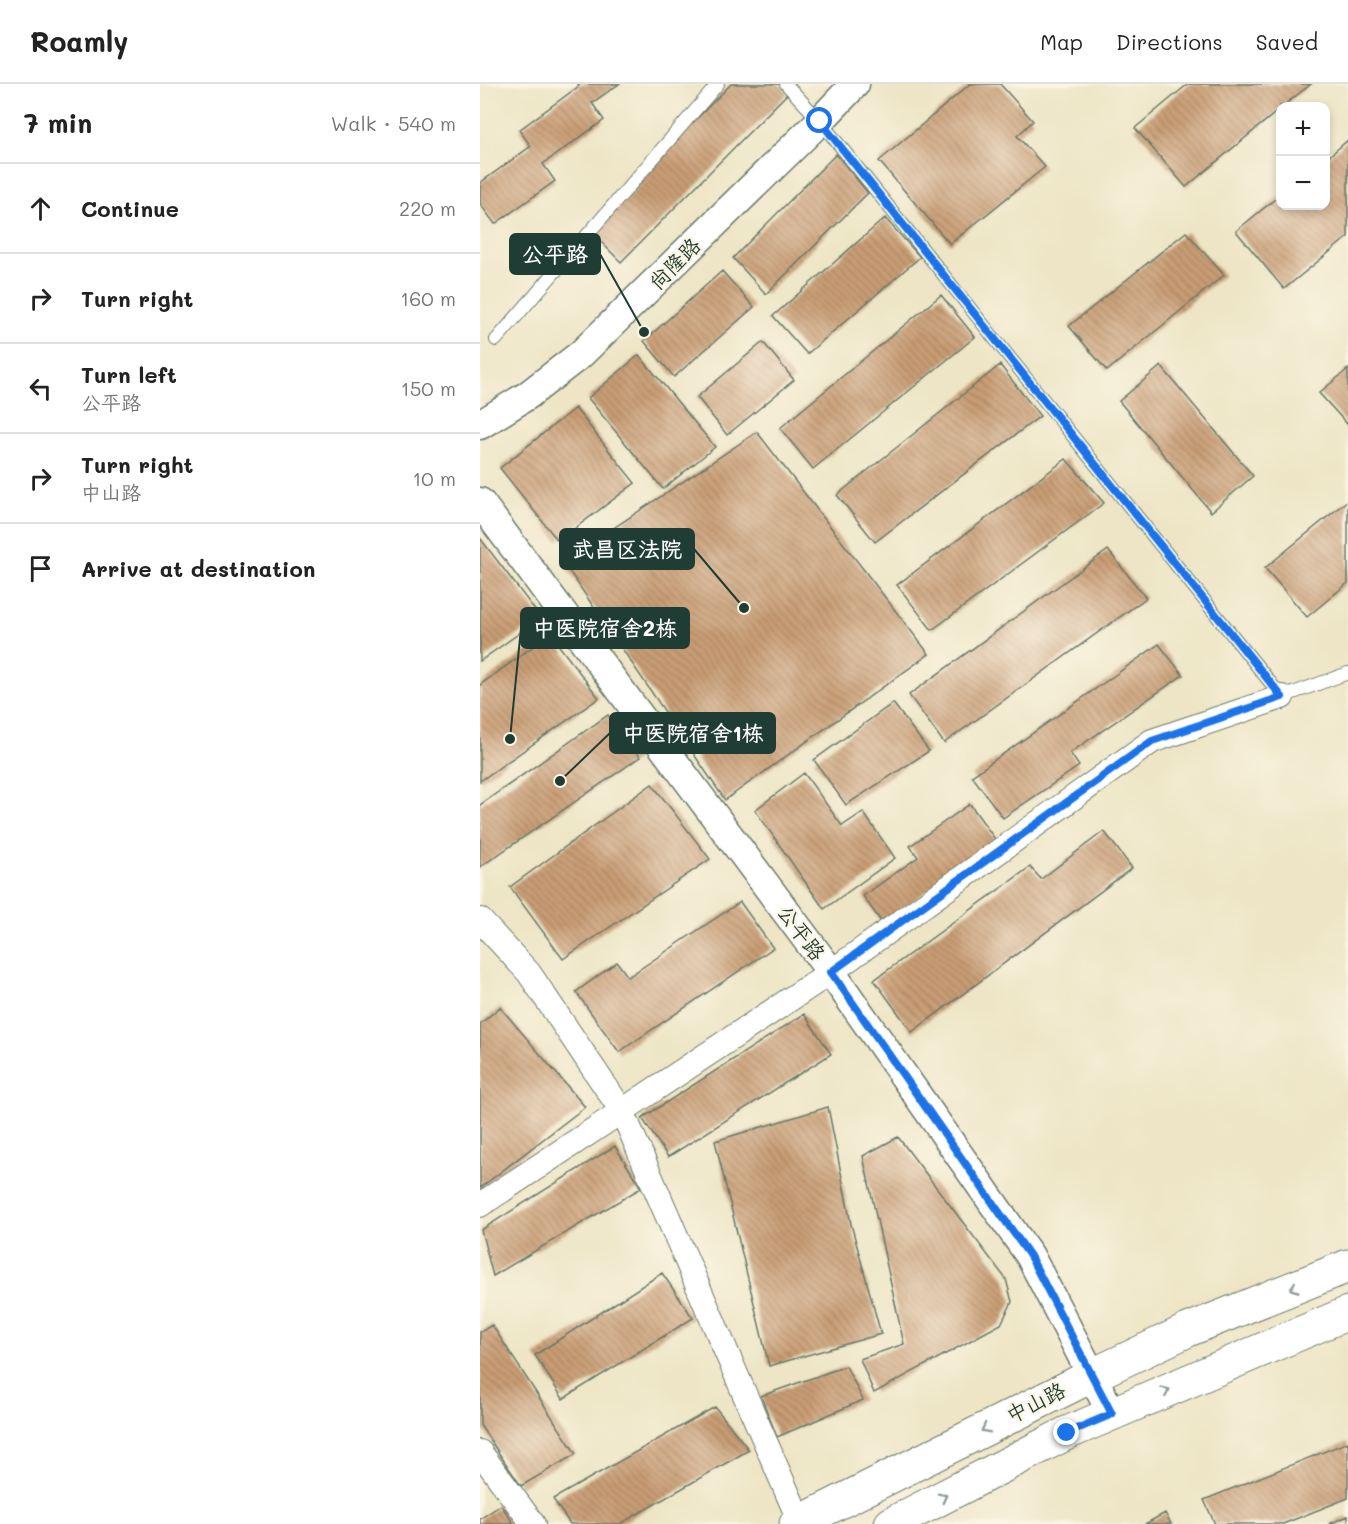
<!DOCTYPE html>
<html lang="en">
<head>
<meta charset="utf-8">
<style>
  body { margin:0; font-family:Mali,"LXGW WenKai TC",sans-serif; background:#f6f6f6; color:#222 }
  .controls { position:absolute; right:18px; top:18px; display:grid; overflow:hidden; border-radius:12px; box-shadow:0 3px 9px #0003 }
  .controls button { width:54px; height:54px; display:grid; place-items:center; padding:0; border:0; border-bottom:2px solid #e0e0e0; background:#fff; color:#222; font:30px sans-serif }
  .stop { position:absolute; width:18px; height:18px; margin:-14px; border:4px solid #1a73e8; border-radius:50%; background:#fff }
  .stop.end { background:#1a73e8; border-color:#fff; box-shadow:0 2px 6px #0008 }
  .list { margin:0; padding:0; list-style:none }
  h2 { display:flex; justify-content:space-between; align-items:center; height:78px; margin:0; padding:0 24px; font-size:26px }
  h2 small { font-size:20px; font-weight:400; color:#767676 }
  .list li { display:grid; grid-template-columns:39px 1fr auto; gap:18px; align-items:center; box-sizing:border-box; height:90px; padding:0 24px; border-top:2px solid #e0e0e0 }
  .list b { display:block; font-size:22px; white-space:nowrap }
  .list p { margin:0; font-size:20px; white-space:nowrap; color:#767676 }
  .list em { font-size:20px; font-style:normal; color:#767676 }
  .icon { flex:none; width:33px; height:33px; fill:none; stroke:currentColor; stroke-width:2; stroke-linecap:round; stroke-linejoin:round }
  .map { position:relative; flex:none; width:868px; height:1440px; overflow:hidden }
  header { display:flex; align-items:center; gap:36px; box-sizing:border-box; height:84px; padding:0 30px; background:#fff; border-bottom:2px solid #e0e0e0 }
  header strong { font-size:28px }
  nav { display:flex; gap:33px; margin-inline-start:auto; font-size:21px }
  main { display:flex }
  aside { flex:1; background:#fff }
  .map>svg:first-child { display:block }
  .building { fill:url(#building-back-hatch) }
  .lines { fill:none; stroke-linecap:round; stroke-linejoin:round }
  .service-casing { stroke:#677867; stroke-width:14 }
  .minor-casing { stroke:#677867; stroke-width:26 }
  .tertiary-casing { stroke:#677867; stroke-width:31 }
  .primary-casing { stroke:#677867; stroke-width:35 }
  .service { stroke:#fff; stroke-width:12 }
  .minor { stroke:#fff; stroke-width:24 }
  .tertiary { stroke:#fff; stroke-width:28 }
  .primary { stroke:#fff; stroke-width:33 }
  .oneway { stroke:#8f9e9a }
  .route { stroke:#1a73e8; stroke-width:8 }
  .labels { text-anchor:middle; stroke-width:4.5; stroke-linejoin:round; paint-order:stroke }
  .street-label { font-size:21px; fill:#1f3d34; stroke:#fcf5e5 }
  .leader { fill:none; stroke:#1f3d34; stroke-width:2 }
  .callout-dot { fill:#1f3d34; stroke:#fcf5e5; stroke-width:2 }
  .callout { fill:#1f3d34; stroke:#1f3d34; stroke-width:2 }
  .callout-label { font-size:22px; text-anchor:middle; font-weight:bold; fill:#fff }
</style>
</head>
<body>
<header>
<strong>Roamly</strong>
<nav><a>Map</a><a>Directions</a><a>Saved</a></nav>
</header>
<main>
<aside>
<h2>7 min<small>Walk · 540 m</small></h2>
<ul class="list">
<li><svg class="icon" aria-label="ahead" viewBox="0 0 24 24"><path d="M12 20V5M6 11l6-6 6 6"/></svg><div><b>Continue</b></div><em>220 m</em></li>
<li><svg class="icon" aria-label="right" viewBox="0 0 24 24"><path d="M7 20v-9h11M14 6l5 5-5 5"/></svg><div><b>Turn right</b></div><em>160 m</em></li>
<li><svg class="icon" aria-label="left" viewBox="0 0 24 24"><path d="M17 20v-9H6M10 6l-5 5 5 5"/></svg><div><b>Turn left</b><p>公平路</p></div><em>150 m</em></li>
<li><svg class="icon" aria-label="right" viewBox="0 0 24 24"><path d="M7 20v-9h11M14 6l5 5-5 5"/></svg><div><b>Turn right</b><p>中山路</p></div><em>10 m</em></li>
<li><svg class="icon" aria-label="arrive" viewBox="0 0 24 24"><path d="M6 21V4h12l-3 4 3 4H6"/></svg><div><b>Arrive at destination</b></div></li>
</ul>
</aside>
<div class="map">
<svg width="868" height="1440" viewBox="0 0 868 1440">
  <defs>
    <pattern id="building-back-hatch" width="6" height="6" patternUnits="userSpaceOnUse" patternTransform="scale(1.5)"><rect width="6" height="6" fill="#c99d74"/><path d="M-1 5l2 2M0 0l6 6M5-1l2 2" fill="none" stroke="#a38160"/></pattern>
  </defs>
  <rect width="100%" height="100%" fill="#fcf5e5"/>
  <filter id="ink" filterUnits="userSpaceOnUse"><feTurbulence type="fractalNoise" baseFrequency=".0167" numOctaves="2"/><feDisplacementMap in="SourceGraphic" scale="12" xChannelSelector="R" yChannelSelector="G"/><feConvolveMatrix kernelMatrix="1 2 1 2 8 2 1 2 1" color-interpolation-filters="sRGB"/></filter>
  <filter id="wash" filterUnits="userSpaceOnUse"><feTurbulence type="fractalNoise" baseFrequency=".008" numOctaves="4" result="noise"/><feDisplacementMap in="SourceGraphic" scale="24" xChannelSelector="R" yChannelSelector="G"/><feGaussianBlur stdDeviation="1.35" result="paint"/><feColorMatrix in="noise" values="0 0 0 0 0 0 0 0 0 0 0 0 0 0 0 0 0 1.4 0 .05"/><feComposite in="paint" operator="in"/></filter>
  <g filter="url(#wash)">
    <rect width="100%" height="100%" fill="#ede5c5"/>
    <g id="blocks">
      <path class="building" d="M98 0H139L112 19 124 36 63 80 75 97 15 140 0 120V99L51 62 39 46 99 2Z
        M251 0H299L308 9 141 178 112 149 164 96 160 92Z
        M490 0H520L553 37 537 52 565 83 470 160 399 77Z
        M708 0H831L803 22H800V25L706 103 655 44Z
        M868 56V153L804 205 756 147 800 111V122H846V75Z
        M356 70 388 109 286 210 253 174Z
        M405 134 440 173 327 270 293 232Z
        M706 148 744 191 627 287 589 242Z
        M242 187 274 223 194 293 164 257Z
        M461 211 495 253 333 385 300 344Z
        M283 258 314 296 247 351 217 313Z
        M159 271 235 363 183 405 108 314Z
        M520 281 560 332 395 458 357 411Z
        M681 282 773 392 731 428 639 317Z
        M868 285V341L839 309Z
        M95 324 155 399 78 457 20 384Z
        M277 348 449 570 245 716 83 478Z
        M586 375 624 419 452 546 417 501Z
        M868 416V499L827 533 785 484Z
        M0 454 61 534 0 577Z
        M628 466 666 514 464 659 429 611Z
        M70 550 119 614 0 697V601Z
        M679 560 703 591 590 669 599 682 523 734 492 692Z
        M413 619 449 667 366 721 334 676Z
        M128 631 160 673 0 783V721Z
        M324 689 362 742 383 728 415 774 344 825 275 726Z
        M172 700 230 775 83 875 30 803Z
        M490 720 517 758 402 839 383 812 438 773 430 762Z
        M624 747 652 784 432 948 394 896 550 783 561 795Z
        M260 818 293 864 139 968 96 908 137 878 148 893Z
        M20 923 105 1023 0 1104V940Z
        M324 930 351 970 188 1073 162 1034Z
        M348 1023 371 1140 401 1250 289 1282 235 1057Z
        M418 1053 526 1195 532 1218 521 1240 394 1309 380 1275 424 1260 383 1072Z
        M135 1062 161 1104 13 1192 1 1146Z
        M182 1189 213 1234 83 1315 55 1271Z
        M12 1241 96 1370 41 1402 0 1341V1248Z
        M366 1282 383 1316 297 1353 281 1312Z
        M235 1323 269 1366 140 1440H90L73 1415Z
        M868 1358V1414L803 1440H735L724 1416Z
        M21 1421 34 1440H0V1435Z
        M685 1429 691 1440H665Z
        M868 1432V1440H849Z"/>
    </g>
  </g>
  <g filter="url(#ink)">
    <use href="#blocks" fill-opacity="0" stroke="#677867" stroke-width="1.5"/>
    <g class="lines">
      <defs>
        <path id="service" d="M306 0 340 37 802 613 868 589
          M16 256 238 0"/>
        <path id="minor" d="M0 836 49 889 142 1027 0 1121
          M0 1368 53 1440
          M320 1438 142 1027 351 888 672 657 802 613"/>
        <path id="tertiary" d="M0 341 48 311 101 270 340 37 375 0
          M0 418 351 888 550 1172 632 1330"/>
        <path id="primary" d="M316 1440 613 1291 708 1246 868 1182
          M411 1440 587 1349 868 1229"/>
      </defs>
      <use href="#service" class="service-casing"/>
      <use href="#minor" class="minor-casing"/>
      <use href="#tertiary" class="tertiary-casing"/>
      <use href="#primary" class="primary-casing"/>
      <use href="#service" class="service"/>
      <use href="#minor" class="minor"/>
      <use href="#tertiary" class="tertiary"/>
      <use href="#primary" class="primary"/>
    </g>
    <defs><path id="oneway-chevron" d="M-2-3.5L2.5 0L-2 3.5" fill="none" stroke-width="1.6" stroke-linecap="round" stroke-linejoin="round" transform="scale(1.5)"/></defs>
    <g class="oneway">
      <use href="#oneway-chevron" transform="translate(814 1204) rotate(158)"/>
      <use href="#oneway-chevron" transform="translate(686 1307) rotate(-23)"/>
      <use href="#oneway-chevron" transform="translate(505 1345) rotate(153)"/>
      <use href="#oneway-chevron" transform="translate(463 1413) rotate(-27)"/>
    </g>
  </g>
  <g class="lines" filter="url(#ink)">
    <path class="route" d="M340 37 802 613 672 657 351 888 550 1172 632 1330 587 1349"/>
  </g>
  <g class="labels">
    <g class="street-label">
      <text transform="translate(195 180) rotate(-45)" y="7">尚隆路</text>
      <text transform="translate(321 849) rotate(53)" y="7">公平路</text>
      <text transform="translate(556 1319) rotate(-27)" y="7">中山路</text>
    </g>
  </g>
  <path class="leader" d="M164 248L120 170M264 524L214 465M30 655L41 544M80 697L130 649"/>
  <g class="callout-dot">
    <circle cx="164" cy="248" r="6"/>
    <circle cx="264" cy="524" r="6"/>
    <circle cx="30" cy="655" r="6"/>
    <circle cx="80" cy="697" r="6"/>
  </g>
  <g class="callout">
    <rect x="30" y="150" width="90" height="40" rx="6"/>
    <rect x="80" y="445" width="134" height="40" rx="6"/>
    <rect x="41" y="524" width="168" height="40" rx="6"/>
    <rect x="130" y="629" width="165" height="40" rx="6"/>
  </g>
  <g class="callout-label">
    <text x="75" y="178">公平路</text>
    <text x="147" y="473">武昌区法院</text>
    <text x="125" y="552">中医院宿舍2栋</text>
    <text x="213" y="657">中医院宿舍1栋</text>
  </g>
</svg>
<div class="controls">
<button>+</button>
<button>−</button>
</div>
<div class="stop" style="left:340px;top:37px"></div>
<div class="stop end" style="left:587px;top:1349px"></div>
</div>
</main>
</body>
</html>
